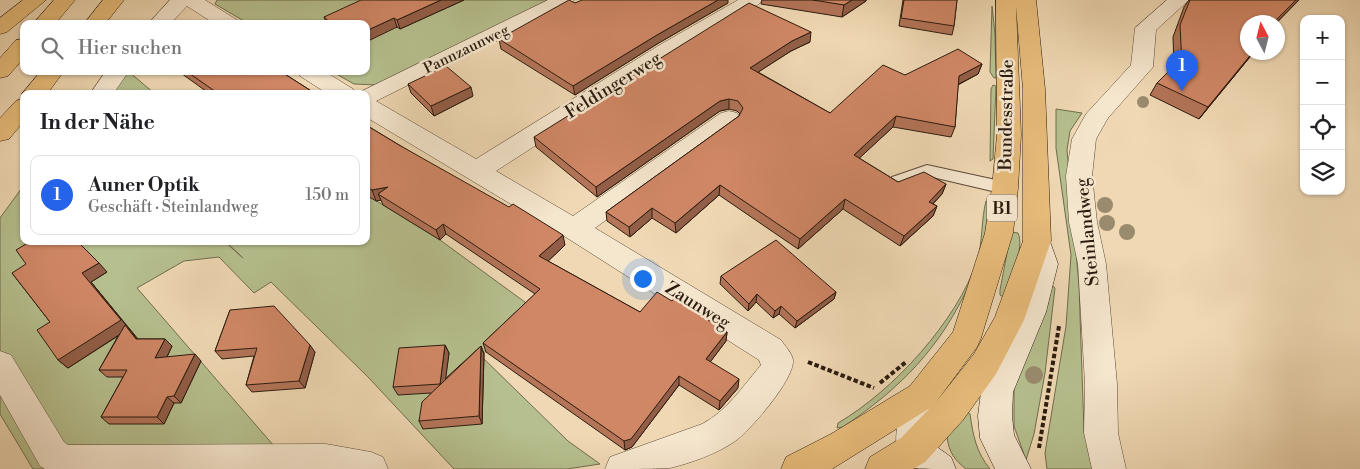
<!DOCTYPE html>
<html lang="de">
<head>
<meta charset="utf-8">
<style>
  body { margin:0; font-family:"Libre Bodoni",serif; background:#f6f6f6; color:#202124 }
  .controls { position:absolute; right:15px; top:15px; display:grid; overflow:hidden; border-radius:10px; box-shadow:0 1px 4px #0004 }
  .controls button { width:45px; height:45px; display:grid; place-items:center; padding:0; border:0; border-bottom:1px solid #e0e0e0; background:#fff; color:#202124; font:25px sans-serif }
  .compass { position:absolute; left:1240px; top:15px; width:45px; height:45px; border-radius:50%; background:#fff; box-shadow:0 1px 4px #0004; rotate:353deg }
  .you { position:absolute; left:642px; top:278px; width:18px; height:18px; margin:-12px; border:4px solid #fff; border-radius:50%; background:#1a73e8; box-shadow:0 0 0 8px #1a73e833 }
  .badge { display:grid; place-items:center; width:32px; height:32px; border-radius:50%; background:#2563eb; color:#fff; font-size:16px; font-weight:700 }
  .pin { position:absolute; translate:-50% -41px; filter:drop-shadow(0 1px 2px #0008) }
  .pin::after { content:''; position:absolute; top:26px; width:18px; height:15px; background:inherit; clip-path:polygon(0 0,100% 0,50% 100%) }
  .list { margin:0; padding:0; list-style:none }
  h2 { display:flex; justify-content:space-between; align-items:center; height:65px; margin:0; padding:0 20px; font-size:21px }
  h2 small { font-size:16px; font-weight:400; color:#757577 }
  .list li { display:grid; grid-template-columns:32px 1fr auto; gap:15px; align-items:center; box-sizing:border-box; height:80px; margin:0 10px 10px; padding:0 10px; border:1px solid #e0e0e0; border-radius:10px }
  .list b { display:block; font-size:19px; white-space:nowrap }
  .list p { margin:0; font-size:16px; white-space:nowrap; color:#757577 }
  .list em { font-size:16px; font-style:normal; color:#757577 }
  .icon { flex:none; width:28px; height:28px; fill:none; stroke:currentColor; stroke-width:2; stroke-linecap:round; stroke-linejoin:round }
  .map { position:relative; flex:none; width:1360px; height:469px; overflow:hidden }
  .search { position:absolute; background:#fff; box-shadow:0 1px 4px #0004; left:20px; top:20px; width:350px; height:55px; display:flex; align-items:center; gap:12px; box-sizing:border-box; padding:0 18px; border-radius:10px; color:#757577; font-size:19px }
  .panel { position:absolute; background:#fff; box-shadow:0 1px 4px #0004; left:20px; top:90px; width:350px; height:155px; border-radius:10px }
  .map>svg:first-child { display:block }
  .green { fill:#b6bf8e; stroke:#706d4e }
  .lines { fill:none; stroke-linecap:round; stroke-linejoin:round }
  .lane-casing { stroke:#5c4a38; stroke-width:2 }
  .street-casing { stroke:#5c4a38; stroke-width:1 }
  .secondary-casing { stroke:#2b1b0f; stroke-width:1 }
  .primary-casing { stroke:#2b1b0f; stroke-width:1 }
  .highway-casing { stroke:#2b1b0f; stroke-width:1 }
  .path { stroke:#2b1b0f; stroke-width:4; stroke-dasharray:4.5 2.5; stroke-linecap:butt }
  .lane { fill:#f5e6ce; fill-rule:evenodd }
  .street { fill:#f5e6ce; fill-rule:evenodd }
  .secondary { fill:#f5e6ce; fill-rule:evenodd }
  .primary { fill:#e8bc7a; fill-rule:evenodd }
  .highway { fill:#e8bc7a; fill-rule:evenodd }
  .tree { fill:#9a8b6e }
  .wall { fill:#b37458; stroke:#2b1b0f }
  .shaded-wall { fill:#925e47; stroke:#2b1b0f }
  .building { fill:#d08766; stroke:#2b1b0f }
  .labels { text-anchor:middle; stroke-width:5; stroke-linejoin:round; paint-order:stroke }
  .far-street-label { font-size:15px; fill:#2b1b0f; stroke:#f5e6ce }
  .shield { fill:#f5e6ce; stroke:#685848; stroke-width:1 }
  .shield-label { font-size:16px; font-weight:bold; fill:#2b1b0f }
  .street-label { font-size:18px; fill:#2b1b0f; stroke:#f5e6ce }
</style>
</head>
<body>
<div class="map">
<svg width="1360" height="469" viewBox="0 0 1360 469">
  <rect width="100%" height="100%" fill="#efd8b3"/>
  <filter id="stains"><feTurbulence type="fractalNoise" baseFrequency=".004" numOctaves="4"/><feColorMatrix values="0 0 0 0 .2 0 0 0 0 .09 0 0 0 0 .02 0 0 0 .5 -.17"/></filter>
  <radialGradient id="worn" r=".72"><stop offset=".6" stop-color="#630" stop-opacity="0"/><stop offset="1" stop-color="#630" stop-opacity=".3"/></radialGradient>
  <path class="green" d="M217 0H552L377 85 354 84 331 71H366V24H249L215 4Z
    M992 6 995 34 996 78H994L990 72Z
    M128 71 155 94H107Z
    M993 85 996 86 993 159 990 161 991 89Z
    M1056 109 1082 113 1070 131 1067 150 1079 286 1084 431 1094 469H1047L1045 453 1066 326 1071 255 1056 148Z
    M24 185V241H224L243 258 225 241H366L367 195 440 240 533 308 481 356 568 441 600 464 567 469H454L367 376 271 282 254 293 219 257 184 261 137 288 294 469H33L0 414V218Z
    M986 201 992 205 993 210C986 234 981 261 970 283 941 347 901 388 843 427L837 428 838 423C893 391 957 321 977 261 983 241 981 220 986 201Z
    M1011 232 1018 233C1025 247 1010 283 1003 297L1000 295V290Z
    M1052 285 1055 288 1045 373 1034 434 1026 460 1014 426V382Z
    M967 412 970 414C973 435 976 452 990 469H966C955 460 949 453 947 437Z"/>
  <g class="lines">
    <defs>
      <path id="lane" d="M927 165 1005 182 1010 184 1013 188 1010 192 1005 194 928 176 897 186 892 185 889 181 892 177Z"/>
      <path id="street" d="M170 0H205L237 20 240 24H215L187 6 170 24H148Z
        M548 0H574L571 4 376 101 476 159 658 46 738 0H762L759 4 674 56 496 171 573 216 721 113 729 111 737 113 741 119 737 125 595 228 781 340C785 346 792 353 793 360 795 379 749 432 734 442 716 454 691 463 670 468 654 469 622 469 605 469L610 457 702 424C727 411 743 386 761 365L759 360 564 236 366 117V94H356Z
        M1167 0H1189L1156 30 1153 67 1108 118 1096 139 1092 176 1097 222 1106 264 1117 384 1118 433 1126 469H1092L1084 433 1085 384 1078 264 1069 222 1066 176 1072 139 1086 114 1131 65 1135 28Z
        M106 71H129L113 94H90Z
        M297 71H324L353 89 356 94H328L300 76Z
        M0 351 11 355 64 442 68 445 326 444 371 452 383 457 388 469H45L40 466 0 395Z"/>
      <path id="secondary" d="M1037 230 1047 233 1058 264 1046 312 1013 392 1012 416 1014 435 1031 469H995L980 438 978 416 981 392 1016 312 1030 264 1023 241 1027 233Z
        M921 381 932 386 937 396 931 422 930 442 951 457 956 469C946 469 918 469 910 468 884 456 901 405 910 386Z"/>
      <path id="primary" d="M996 0H1036L1045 89 1051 241 1024 320 996 374 963 420 925 462 913 469H865L870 457 901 438 930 408 832 469H781L786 457 831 434 910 386 953 332 985 233 992 188 997 135ZM1016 6 1023 89V241L995 317 974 354 936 402 977 347 981 338 1013 233 1018 188 1021 135Z"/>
      <path id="highway" d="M23 0H46L7 32 0 34V18Z
        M54 0H75L55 24H33Z
        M103 0H124L105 24H84Z
        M24 39V58L8 76 0 78V58L16 40Z
        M41 71H64L47 94H24V96L22 94Z
        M24 98V121L9 139 0 141V118L16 101Z"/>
    </defs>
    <use href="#lane" class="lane-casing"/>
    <use href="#street" class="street-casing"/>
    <use href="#secondary" class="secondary-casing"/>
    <use href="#primary" class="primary-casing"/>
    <use href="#highway" class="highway-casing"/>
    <path class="path" d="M808 362 874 388
      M880 383 906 362
      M1039 448 1059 326"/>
    <use href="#lane" class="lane"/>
    <use href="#street" class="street"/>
    <use href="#secondary" class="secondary"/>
    <use href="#primary" class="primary"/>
    <use href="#highway" class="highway"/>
  </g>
  <g class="tree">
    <circle cx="1143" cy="102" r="6"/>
    <circle cx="1105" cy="205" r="8"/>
    <circle cx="1107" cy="223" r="8"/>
    <circle cx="1127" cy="232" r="8"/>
    <circle cx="1034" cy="375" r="9"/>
  </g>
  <path class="wall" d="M464 0 400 29 397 27 366 24H327L324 17Z
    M762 0H866V1L842 17 761 4Z
    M903 0H957L954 26 952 35 899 26Z
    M1189 0H1299L1248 52H1254L1199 119 1150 95 1157 83 1174 67 1173 37 1184 7Z
    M575 3H728L657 44 575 95 501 49 499 39Z
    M810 42 791 51 758 72 830 113 905 75 982 64 978 74 958 85 955 127 951 137 893 127 859 158 898 182 946 184 942 194 933 204 937 206 933 216 900 246 843 209 798 249 719 195 676 233 652 218 630 237 607 221 606 212 739 116 740 114 737 111 729 109 720 111 597 197 536 147 534 137Z
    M178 71H280L316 94H210Z
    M408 84 473 96 434 116 411 93Z
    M366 125 565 245 548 261 640 312 727 332 726 341 710 362 738 388 719 410 679 385 632 447 625 450 486 352 483 343 535 294 446 234 440 240 383 205 381 200 376 201 366 195Z
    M107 272 91 282 138 339H165L172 346 167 357 201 361 181 403H174L164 424H109L101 417 123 377H107L99 370 118 336 68 368 58 360 50 322 12 273Z
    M721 276 836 292 834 299 795 328 779 314 773 318 756 302 748 311 720 284Z
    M230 310 315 352 305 388 252 392 246 385 254 356 222 359 215 351Z
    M445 345 449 353 445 379 481 346 484 354 482 424 423 429 419 421 431 393 398 395 393 387Z"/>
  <path class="shaded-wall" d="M441 0H464L400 29 397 20Z
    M718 0H728V3L657 44 575 95 573 86 657 35Z
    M852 0H866V1L842 17 844 5Z
    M1296 0H1299L1277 22H1274Z
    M394 18 397 27 366 42V31Z
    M811 32 810 42 791 51 749 78 750 68 792 41Z
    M1253 52H1254L1199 119 1208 107Z
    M982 64 978 74 955 86 959 76Z
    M471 87 473 96 434 116 431 106Z
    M729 99V109L720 111 597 197 596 187 720 101Z
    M896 116 893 127 852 165 854 155Z
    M946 184 942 194 925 212 929 202Z
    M720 185 719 195 676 233 675 223Z
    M388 187 378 194 381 200 376 201 372 190Z
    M845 199 843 209 798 249 800 239Z
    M937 206 933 216 900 246 904 236Z
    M652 208V218L630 237 629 227Z
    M443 224 446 234 440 240 436 230Z
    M563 235 565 245 542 267 539 256Z
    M99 263 107 272 91 282 143 346 136 339 128 329 68 368 58 360 82 273Z
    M836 292 834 299 795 328 797 321Z
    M757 294 756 302 748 311 749 304Z
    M781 306 779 314 773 318 775 311Z
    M727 332 726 341 705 369 706 359Z
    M165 339 172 346 163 365 155 358Z
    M310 345 315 352 305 388 299 381Z
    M445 345 449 353 444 392 440 384Z
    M481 346 484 354 482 424 479 416Z
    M195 354 201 361 181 403 174 396Z
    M679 376V385L632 447 625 450 624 441Z
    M739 379 738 388 719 410 720 401Z
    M167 397 174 403 164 424 157 417Z"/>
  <path class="building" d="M361 0H441L397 20 394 18 366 31V24H332L324 17Z
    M569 0 575 3 582 0H718L657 35 573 86 499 39Z
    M813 0H852L844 5Z
    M904 0H957L954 26 901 18Z
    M1190 0H1296L1274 22H1248V52H1253L1208 107 1157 83 1177 63 1182 65 1180 25Z
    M749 3 811 32 792 41 750 68 830 113 883 65 905 75 958 49 982 64 959 76 955 127 896 116 854 155 898 182 924 172 946 184 929 202 937 206 904 236 845 199 800 239 720 185 675 223 652 208 629 227 606 212 739 116 743 108 738 101 729 99 720 101 596 187 534 137Z
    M446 66 471 87 431 106 408 84Z
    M186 71H280L316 94H212L216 92Z
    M366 125 399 145 509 207 513 204 563 235 539 256 640 312 657 292 672 301 674 298 727 332 706 359 739 379 720 401 679 376 631 439 624 441 483 343 540 289 443 224 436 230 378 194 388 187 372 190 366 187Z
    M776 240 836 292 797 321 781 306 775 311 757 294 749 304 721 276Z
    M31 241H77L99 263 82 273 121 320 58 360 37 330 50 322 12 273 26 264 16 250Z
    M274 306 310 345 299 381 246 385 257 348 215 351 230 310Z
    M125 325 136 339H165L155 358 195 354 174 396 167 397 157 417H101L127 370H99Z
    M445 345 440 384 393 387 399 348Z
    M481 346 479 416 419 421 422 402Z"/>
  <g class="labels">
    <g class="far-street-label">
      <text transform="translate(466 49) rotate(-26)" y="5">Pannzaunweg</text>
    </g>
    <rect class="shield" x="987" y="194.5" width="30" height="27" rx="4"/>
    <g class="shield-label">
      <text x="1002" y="214">B1</text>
    </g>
    <g class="street-label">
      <text transform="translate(613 85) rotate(-32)" y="6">Feldingerweg</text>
      <text transform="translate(1006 115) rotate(-89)" y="6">Bundesstraße</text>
      <text transform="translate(1087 232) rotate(-96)" y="6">Steinlandweg</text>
      <text transform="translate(698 305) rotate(32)" y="6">Zaunweg</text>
    </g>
  </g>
  <rect width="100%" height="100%" filter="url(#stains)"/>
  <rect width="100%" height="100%" fill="url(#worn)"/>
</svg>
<div class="controls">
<button>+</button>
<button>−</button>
<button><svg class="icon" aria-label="locate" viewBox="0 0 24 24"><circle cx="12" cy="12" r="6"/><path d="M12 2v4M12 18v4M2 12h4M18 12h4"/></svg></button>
<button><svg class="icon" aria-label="layers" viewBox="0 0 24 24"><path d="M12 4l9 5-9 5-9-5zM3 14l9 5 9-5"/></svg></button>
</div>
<svg class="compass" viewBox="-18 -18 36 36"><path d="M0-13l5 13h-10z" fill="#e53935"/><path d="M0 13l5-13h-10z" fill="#757577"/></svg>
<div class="you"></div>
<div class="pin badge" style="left:1182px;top:91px">1</div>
<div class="search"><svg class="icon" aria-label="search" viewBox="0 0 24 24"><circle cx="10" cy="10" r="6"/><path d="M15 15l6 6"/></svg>Hier suchen</div>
<section class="panel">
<h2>In der Nähe<small></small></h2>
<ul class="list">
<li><span class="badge">1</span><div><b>Auner Optik</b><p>Geschäft · Steinlandweg</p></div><em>150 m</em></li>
</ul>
</section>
</div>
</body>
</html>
